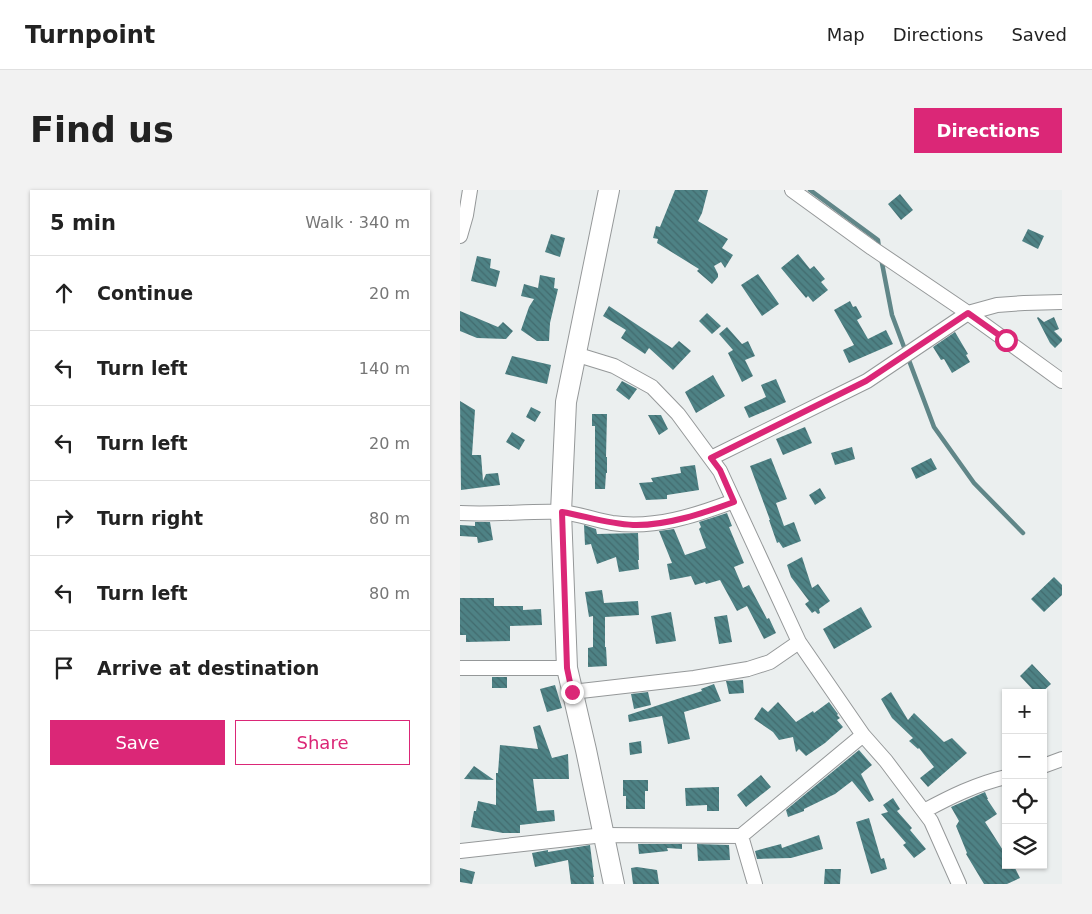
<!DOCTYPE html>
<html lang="en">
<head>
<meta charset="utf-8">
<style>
  body { margin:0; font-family:"DejaVu Sans",sans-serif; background:#f2f2f2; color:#222 }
  .controls { position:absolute; right:15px; bottom:15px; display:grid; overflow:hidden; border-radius:0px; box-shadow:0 1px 4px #0004 }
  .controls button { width:45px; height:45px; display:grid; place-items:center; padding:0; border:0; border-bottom:1px solid #e0e0e0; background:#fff; color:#222; font:25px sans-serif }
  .stop { position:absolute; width:15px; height:15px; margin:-11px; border:4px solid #db2777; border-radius:50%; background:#fff }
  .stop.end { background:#db2777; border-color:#fff; box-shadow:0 1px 5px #0008 }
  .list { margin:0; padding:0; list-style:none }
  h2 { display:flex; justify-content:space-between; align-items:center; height:65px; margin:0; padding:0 20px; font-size:21px }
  h2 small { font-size:16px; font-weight:400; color:#767676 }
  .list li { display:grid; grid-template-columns:32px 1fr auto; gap:15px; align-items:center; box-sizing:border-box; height:75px; padding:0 20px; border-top:1px solid #e0e0e0 }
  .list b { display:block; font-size:19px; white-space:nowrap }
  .list em { font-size:16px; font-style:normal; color:#767676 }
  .actions { display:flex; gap:10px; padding:15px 20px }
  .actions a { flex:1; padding:11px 0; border:1px solid #db2777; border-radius:0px; text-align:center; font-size:18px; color:#db2777 }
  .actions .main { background:#db2777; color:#fff }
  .icon { flex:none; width:28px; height:28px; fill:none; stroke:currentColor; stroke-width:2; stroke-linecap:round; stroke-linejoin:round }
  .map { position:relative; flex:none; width:602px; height:694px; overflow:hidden; border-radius:0px }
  header { display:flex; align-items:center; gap:30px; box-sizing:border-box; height:70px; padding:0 25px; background:#fff; border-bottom:1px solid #e0e0e0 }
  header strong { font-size:24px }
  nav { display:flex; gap:28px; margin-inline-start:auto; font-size:18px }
  .intro { display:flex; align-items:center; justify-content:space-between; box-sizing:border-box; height:120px; padding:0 30px }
  h1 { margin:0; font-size:35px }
  .button { padding:12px 22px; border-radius:0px; background:#db2777; color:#fff; font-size:18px; font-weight:700 }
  main { display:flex; gap:30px; padding:0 30px }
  aside { flex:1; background:#fff; border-radius:0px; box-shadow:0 1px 4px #0004 }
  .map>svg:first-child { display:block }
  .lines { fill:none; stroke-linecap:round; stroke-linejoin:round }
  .stream { stroke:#608688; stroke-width:4.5 }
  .building { fill:url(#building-back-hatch) }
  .street-casing { stroke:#959899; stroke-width:16 }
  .secondary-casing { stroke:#959899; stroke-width:22 }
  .street { stroke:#fff; stroke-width:14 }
  .secondary { stroke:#fff; stroke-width:20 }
  .route { stroke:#db2777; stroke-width:6 }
</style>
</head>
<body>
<header>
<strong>Turnpoint</strong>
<nav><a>Map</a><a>Directions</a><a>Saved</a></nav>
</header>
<div class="intro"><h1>Find us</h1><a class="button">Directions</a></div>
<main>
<aside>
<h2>5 min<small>Walk · 340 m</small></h2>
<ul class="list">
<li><svg class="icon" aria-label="ahead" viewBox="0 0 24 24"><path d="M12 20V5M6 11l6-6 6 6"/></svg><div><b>Continue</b></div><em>20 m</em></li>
<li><svg class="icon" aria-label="left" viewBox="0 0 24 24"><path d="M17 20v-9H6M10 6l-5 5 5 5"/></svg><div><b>Turn left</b></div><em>140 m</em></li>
<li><svg class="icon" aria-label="left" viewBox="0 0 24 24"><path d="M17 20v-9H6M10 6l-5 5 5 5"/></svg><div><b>Turn left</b></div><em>20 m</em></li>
<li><svg class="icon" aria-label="right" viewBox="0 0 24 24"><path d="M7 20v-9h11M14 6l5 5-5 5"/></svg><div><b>Turn right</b></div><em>80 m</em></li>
<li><svg class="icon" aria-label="left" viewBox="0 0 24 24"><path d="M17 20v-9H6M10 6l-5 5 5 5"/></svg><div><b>Turn left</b></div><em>80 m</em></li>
<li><svg class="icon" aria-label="arrive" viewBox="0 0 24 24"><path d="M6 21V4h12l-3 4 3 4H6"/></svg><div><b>Arrive at destination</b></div></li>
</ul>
<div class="actions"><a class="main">Save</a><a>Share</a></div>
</aside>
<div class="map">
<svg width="602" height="694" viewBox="0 0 602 694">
  <defs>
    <pattern id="building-back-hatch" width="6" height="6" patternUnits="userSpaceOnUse" patternTransform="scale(1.25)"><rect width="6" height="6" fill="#4e8285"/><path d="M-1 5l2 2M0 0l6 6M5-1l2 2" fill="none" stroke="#426b6e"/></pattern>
  </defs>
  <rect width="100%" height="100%" fill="#ebefef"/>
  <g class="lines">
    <path class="stream" d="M350 0 418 50 419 58
      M421 68 432 125 474 237 514 293 563 343"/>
  </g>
  <path class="building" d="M215 0H248L242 23 238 31 268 49 262 58 273 65 265 78 261 72 254 76 258 84V87L252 94 237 81 239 79 197 53 198 49 193 48 196 36 200 37Z
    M440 4 453 20 441 30 428 14Z
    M568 39 584 46 578 59 562 51Z
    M91 44 105 48 100 67 85 62Z
    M338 64 350 79 354 76 365 89 361 92 368 100 353 112 348 106 346 108 321 78Z
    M17 66 31 69 30 78 40 81 36 97 11 91Z
    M298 84 319 114 302 126 281 95Z
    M80 85 95 88 94 98 98 99 90 133 89 151H77L61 140 69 117 74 109 61 106 64 94 78 98Z
    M390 111 393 117 396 116 402 127 397 130 408 149 426 140 433 154 389 173 383 160 394 155 374 120Z
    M149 116 212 158 219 151 231 161 213 180 189 158 185 164 161 148 166 140 143 126Z
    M0 121 38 137 43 132 53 141 46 149 17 148 0 141Z
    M247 123 261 136 252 144 239 131Z
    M578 127 584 132 594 127 599 139 594 141 602 149V151L595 158 590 153 577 128Z
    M267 137 282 154 288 151 295 166 285 170 293 186 282 192 268 163 273 160 259 144Z
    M495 142 508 164 506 165 510 172 492 183 484 169 481 170 473 157Z
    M52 166 91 175 87 194 45 184Z
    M253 185 265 206 236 223 225 202Z
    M316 189 326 212 289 228 284 217 306 207 301 195Z
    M162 191 177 199 169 210 156 200Z
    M0 211 15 220 12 265H21L23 291 26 284 38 283 40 295 1 300Z
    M71 217 81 222 75 232 66 227Z
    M132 224H147L146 267H147V283H146L145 299H135V236H132Z
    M188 225H201L208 239 199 245Z
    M345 237 352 253 323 265 316 249Z
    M52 242 65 250 59 260 46 252Z
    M392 257 395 269 375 275 371 263Z
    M311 268 327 309 316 313 324 336 334 332 341 351 323 358 319 352 317 353 309 330H310L290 276Z
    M471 268 477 279 456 289 451 278Z
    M235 275 239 300 207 305V309L186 310 179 293 193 292 191 288 221 283 220 277Z
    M360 298 366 308 355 315 349 305Z
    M267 323 272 336 269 337 284 373 274 377 283 398 289 395 307 429 309 428 316 443 304 449 287 416 277 421 260 390 246 394 245 392 235 395 231 386 210 390 207 374 212 373 199 341 214 339 225 365 246 358 239 339 241 337 239 332Z
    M15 332H30L33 350 18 353 17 347 0 346V335L15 336Z
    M124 335 136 339 137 344 178 343 179 370H178L179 379 159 382 156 367 137 374 131 354 125 355Z
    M342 367 352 398 358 394 370 411 359 419 360 423 358 424 355 421 352 423 345 414 349 411 331 387 327 375Z
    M594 387 602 395V405L584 422 571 409Z
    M142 400 144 413 178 411 179 425 145 427V457H146L147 476 128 477V458L133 457V426L129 427 125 402Z
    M0 408H34V416H63V420L81 419 82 435 50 436V451L6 452V445H0Z
    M401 417 412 437 374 459 363 439Z
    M211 422 216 451 196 454 191 426Z
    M267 425 272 452 259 454 254 427Z
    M572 474 591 494 581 503H576L560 486Z
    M32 487H47V498H32Z
    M283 490 284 503 269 504 266 491Z
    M254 494 261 511 224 522 230 549 208 554 202 526 169 532 168 525 242 501 241 499Z
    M95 495 102 518 87 522 80 499Z
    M188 502 191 515 174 519 171 504Z
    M431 502 448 530 454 523 484 552 492 548 507 563 468 597 460 588 474 577 459 558 458 559 449 551 453 548 432 528 421 509Z
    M318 512 336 532 353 521 354 523 369 512 378 524 377 525 380 528 377 530 383 537 365 553 346 566 339 559 336 562 333 547 319 550 313 542 294 529 302 517 308 522Z
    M80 535 92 568 108 564 109 589H73L77 621 94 620 95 631 60 635V643H43L11 637 14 621H16L18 611 36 615V583H38L40 555 78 559 73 537Z
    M181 551 182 563 170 565 169 553Z
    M399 560 412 575 401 584 414 610 409 612 392 591 375 604 344 619V621L328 627 326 620Z
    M14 576 34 590 4 589Z
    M301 585 311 597 286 617 277 605Z
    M163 590H188V601H185V619H166V606H163Z
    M259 597V621H247V615L226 616 225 598Z
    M525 602 528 609H527L537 624 525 632 546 665V675L554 676 560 688 547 694H524L506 664 507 663 496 636 499 631 491 617Z
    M433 608 440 619 437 621 452 638 450 640 466 659 454 668 443 655 446 653 421 624 428 622 423 615Z
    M409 628 421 669 424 668 427 679 411 684 396 632Z
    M359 645 363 659 331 668 297 669 295 661 321 654 322 658Z
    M178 654H222V659L207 658 208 661 179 664Z
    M237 654 269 655 270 670 238 671Z
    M130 655 134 687H133L134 694H111L108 670 75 677 72 663 88 660V662Z
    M177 677 197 680 199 694H173L171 678Z
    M0 678 15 682 12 694 0 692Z
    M365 679H381L380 694H364Z"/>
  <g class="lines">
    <defs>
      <path id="street" d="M332 0 412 58 508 123 602 191
        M0 46 6 25 10 0
        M115 164 154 176 192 197 218 224 260 281 339 452 403 545 426 571 471 631 499 694
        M251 268 407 191 508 123 537 115 564 113 602 112
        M0 323C33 325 66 321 99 322 117 323 134 330 152 333 195 339 234 326 274 311
        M0 478H107
        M112 502 234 488 288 479 310 472 339 452
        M583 576 602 569
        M464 621C490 607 516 594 546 587
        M281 646 295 694
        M0 661 144 645 281 646 403 545"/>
      <path id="secondary" d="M149 0 106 212 101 322 107 478 126 560 154 694"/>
    </defs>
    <use href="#street" class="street-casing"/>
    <use href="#secondary" class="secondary-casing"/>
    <use href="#street" class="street"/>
    <use href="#secondary" class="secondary"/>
  </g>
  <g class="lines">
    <path class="route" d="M112 502 107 478 102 322C125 326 149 334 173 335 206 336 244 323 274 312L260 280 251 268 406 191 508 123 546 150"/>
  </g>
</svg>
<div class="controls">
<button>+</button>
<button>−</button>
<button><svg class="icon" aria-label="locate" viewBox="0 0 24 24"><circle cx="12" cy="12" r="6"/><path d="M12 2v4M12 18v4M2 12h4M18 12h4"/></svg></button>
<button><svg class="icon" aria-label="layers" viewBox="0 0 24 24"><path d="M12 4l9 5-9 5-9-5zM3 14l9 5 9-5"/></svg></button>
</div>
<div class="stop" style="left:546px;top:150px"></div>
<div class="stop end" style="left:112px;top:502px"></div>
</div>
</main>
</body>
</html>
